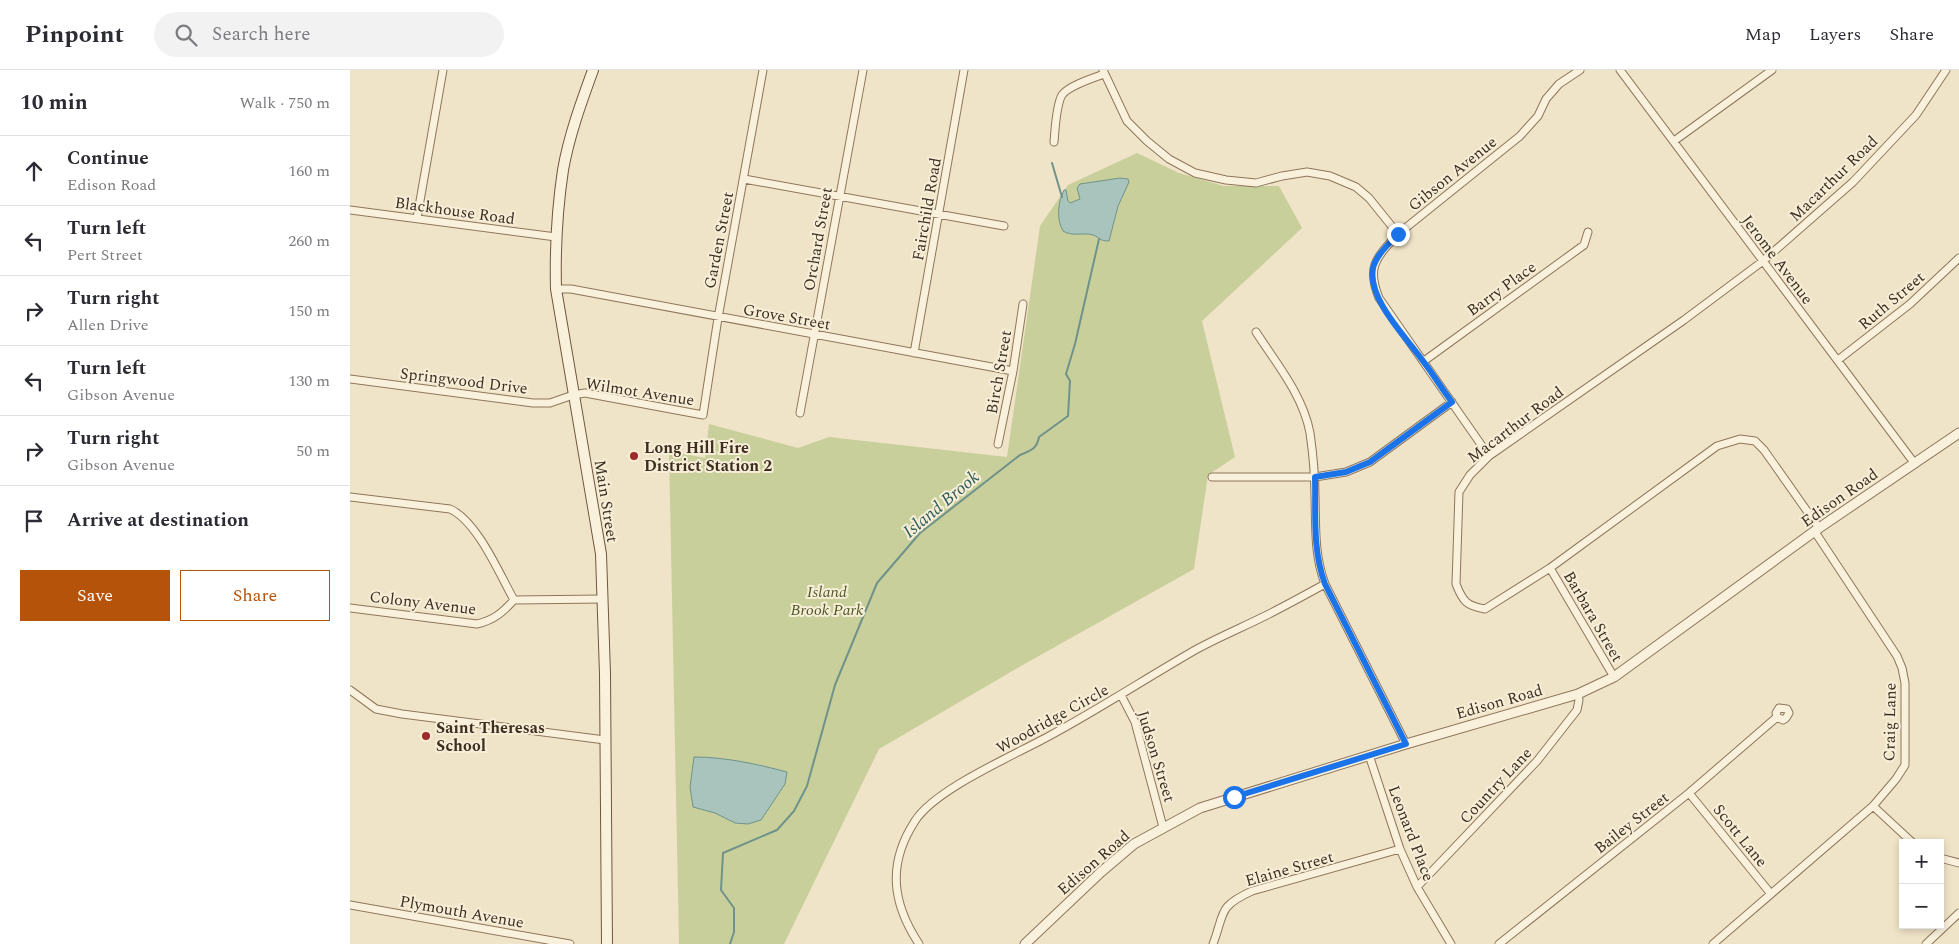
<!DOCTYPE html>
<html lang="en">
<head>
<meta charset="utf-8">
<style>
  body { margin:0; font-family:Spectral,serif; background:#f2f2f3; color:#2b2b33 }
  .controls { position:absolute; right:15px; bottom:15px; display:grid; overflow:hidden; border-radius:0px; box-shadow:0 2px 8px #0003 }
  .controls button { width:45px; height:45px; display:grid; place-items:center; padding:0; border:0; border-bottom:1px solid #e1e1e2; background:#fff; color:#2b2b33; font:25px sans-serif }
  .stop { position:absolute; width:15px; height:15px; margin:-11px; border:4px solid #1a73e8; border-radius:50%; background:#fff }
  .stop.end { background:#1a73e8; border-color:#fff; box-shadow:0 1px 5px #0008 }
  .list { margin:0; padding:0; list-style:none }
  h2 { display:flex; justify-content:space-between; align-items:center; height:65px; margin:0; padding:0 20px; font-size:21px }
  h2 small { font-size:16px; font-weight:400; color:#7c7c81 }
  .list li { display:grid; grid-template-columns:32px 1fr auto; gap:15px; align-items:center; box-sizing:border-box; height:70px; padding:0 20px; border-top:1px solid #e1e1e2 }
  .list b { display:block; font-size:19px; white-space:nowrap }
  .list p { margin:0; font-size:16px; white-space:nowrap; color:#7c7c81 }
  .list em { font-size:16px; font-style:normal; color:#7c7c81 }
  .actions { display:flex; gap:10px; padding:15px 20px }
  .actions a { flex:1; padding:11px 0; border:1px solid #b45309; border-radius:0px; text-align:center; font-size:18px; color:#b45309 }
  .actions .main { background:#b45309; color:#fff }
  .icon { flex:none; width:28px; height:28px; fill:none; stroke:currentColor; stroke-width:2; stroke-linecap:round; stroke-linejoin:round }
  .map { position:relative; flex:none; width:1609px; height:874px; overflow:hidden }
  header { display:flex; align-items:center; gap:30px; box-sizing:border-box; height:70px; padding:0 25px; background:#fff; border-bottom:1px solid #e1e1e2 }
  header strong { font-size:24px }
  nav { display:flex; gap:28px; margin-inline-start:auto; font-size:18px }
  .search { width:350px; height:45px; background:#f2f2f3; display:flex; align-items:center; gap:12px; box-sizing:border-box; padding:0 18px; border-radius:28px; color:#7c7c81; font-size:19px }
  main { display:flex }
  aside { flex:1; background:#fff }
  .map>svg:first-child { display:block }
  .green { fill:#c9cf9b }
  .water { fill:#a9c4bc; stroke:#6f938a }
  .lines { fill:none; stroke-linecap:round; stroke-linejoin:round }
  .stream { stroke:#6f938a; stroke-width:2 }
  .minor-casing { stroke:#8d765c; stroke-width:9 }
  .tertiary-casing { stroke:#8d765c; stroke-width:11 }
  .secondary-casing { stroke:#6f573f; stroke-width:12 }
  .minor { stroke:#faf1dc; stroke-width:7 }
  .tertiary { stroke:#faf1dc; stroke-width:9 }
  .secondary { stroke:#faf1dc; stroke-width:10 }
  .route { stroke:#1a73e8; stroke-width:6 }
  .poi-dot { fill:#9e2a2b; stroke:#f7eed8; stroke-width:2 }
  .labels { text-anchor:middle; stroke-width:4; stroke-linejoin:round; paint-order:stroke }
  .street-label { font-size:16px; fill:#3d2e20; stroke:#f7eed8 }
  .poi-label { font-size:16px; font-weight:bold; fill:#3d2e20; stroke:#f7eed8; text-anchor:start }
  .park-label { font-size:16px; font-style:italic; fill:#4d5a26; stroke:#f7eed8 }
  .water-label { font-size:18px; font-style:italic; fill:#2f5d5a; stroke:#f7eed8 }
</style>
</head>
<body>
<header>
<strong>Pinpoint</strong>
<div class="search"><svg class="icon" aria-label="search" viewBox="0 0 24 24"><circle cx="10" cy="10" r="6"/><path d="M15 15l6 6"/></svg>Search here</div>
<nav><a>Map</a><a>Layers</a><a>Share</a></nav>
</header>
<main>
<aside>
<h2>10 min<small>Walk · 750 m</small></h2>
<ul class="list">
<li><svg class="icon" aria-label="ahead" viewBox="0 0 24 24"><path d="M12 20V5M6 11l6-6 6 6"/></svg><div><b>Continue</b><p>Edison Road</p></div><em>160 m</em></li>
<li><svg class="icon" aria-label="left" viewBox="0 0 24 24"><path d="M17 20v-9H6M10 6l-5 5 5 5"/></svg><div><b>Turn left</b><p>Pert Street</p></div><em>260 m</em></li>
<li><svg class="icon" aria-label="right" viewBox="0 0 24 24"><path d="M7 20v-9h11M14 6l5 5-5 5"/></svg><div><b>Turn right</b><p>Allen Drive</p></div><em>150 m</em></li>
<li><svg class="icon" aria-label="left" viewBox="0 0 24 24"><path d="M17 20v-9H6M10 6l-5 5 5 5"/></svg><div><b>Turn left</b><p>Gibson Avenue</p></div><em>130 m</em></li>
<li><svg class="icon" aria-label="right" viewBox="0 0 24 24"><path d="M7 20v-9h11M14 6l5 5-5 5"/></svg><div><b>Turn right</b><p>Gibson Avenue</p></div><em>50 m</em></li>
<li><svg class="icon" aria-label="arrive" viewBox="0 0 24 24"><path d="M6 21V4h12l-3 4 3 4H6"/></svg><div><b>Arrive at destination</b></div></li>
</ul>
<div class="actions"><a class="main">Save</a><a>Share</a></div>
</aside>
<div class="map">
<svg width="1609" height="874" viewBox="0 0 1609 874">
  <rect width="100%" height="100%" fill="#f0e4c8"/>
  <path class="green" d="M787 83 829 103 874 116H929L952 158 852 251 885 387 858 405 844 499 671 596 529 679 434 874H329L319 381 355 388 359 354 448 378 479 367 657 387 690 156 718 115Z"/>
  <path class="water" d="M770 108 778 109 779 112 768 136 759 171C749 171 751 168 743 165 734 162 722 167 713 161 706 149 708 132 714 120H716L718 131 720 133 730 129 727 118 730 114Z
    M344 687C375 687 407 694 437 702L435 714 411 750 398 754 385 753 365 743 343 737 340 717Z"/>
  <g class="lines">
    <path class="stream" d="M702 93 712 127
      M380 874 384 862V838L371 820 373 783 427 760 444 741 457 716 485 615 527 513 570 463 670 385C680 381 687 379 689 367L718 346 720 311 716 304 725 274 749 169"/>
    <defs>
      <path id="minor" d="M753 0 777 51 797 71 819 89 845 103 876 110 906 113 932 106 957 102 980 106 1006 117 1019 128 1048 164
        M1270 0 1565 394
        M1324 71 1422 0
        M704 72C705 61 706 35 712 25 718 16 743 8 754 4
        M394 109 654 156
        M0 140 206 167
        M67 148 93 0
        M206 219H221L663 301
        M906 262C926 293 953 325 960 363 963 384 965 406 965 427 966 458 964 484 975 514L1056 674
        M564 283 614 0
        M1488 290 1560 234 1609 188
        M1074 291 1234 175 1238 162
        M0 309 183 333H200L223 325 235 323 353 345 368 248 413 0
        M450 343 513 0
        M648 374 663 301 673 234
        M1139 386 1029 228C1016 196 1027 187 1048 164L1170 66 1188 46 1196 29 1209 14 1230 0
        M862 407H965L996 402 1020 392 1102 332
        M0 427 100 439C127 451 149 503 164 530
        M1469 458 1414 380 1405 371 1390 369 1367 376 1200 498 1135 539C1117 536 1113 532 1106 514L1109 422 1120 405 1139 386 1334 250 1413 191 1503 112 1566 45 1596 0
        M1200 498 1264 607
        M0 538 127 554C144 550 152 543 164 530L253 529
        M0 620 26 639 52 644 255 670
        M771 625 785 652 813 757
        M1019 685 1050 779 1067 817 1101 874
        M1339 723 1421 824
        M1523 736 1563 773
        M1590 788 1609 793
        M1067 817 1187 691 1227 640 1229 630 1228 624
        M0 835 220 874
        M569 874C542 833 537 794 565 751 585 719 665 685 701 665 751 638 798 607 847 579 869 567 893 557 915 546 935 536 955 525 975 514
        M863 874C875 843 867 837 902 821L1050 779
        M1149 874 1339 723 1427 647 1426 643 1429 638 1437 639 1439 643 1436 648 1433 650 1427 647
        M1363 874 1523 736 1546 709 1555 695V613L1552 598 1547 586 1465 462
        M1576 874 1609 843"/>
      <path id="tertiary" d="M675 874 751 802 784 774 850 738 1056 674 1228 624 1264 607 1469 458 1609 363"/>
      <path id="secondary" d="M243 0C231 33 219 66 213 100 207 140 205 179 206 219L251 484 255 604 257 874"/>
    </defs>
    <use href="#minor" class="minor-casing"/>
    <use href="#tertiary" class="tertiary-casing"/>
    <use href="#secondary" class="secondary-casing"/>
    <use href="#minor" class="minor"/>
    <use href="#tertiary" class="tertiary"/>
    <use href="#secondary" class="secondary"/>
  </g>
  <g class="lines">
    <path class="route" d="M884 727 1056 674 975 514C962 479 966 443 965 407L996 402 1020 392 1102 332C1092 319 1083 304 1073 291 1057 268 1017 229 1023 198 1026 185 1039 174 1048 164"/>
  </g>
  <g class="poi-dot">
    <circle cx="284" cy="386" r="5"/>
    <circle cx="76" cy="666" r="5"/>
  </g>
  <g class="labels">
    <g class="street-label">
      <text transform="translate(1102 103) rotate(-39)" y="6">Gibson Avenue</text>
      <text transform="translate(1483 108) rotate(-44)" y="6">Macarthur Road</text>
      <text transform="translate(576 139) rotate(-80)" y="6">Fairchild Road</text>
      <text transform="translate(105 140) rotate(8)" y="6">Blackhouse Road</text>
      <text transform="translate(467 169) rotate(-80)" y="6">Orchard Street</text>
      <text transform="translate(368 170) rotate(-79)" y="6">Garden Street</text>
      <text transform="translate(1428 189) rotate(53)" y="6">Jerome Avenue</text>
      <text transform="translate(1151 218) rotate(-36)" y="6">Barry Place</text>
      <text transform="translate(1541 230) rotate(-40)" y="6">Ruth Street</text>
      <text transform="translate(437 246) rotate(10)" y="6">Grove Street</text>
      <text transform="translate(648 302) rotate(-80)" y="6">Birch Street</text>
      <text transform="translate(114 310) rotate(7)" y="6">Springwood Drive</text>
      <text transform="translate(290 321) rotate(9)" y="6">Wilmot Avenue</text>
      <text transform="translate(1165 354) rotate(-37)" y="6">Macarthur Road</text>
      <text transform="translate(1489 427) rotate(-35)" y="6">Edison Road</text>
      <text transform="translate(257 431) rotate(81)" y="6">Main Street</text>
      <text transform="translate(73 532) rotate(7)" y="6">Colony Avenue</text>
      <text transform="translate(1244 546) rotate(60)" y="6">Barbara Street</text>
      <text transform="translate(1149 631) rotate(-16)" y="6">Edison Road</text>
      <text transform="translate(702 648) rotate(-29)" y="6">Woodridge Circle</text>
      <text transform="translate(1539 652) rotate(-89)" y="6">Craig Lane</text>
      <text transform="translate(807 686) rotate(73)" y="6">Judson Street</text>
      <text transform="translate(1145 715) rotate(-47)" y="6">Country Lane</text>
      <text transform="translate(1281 752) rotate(-38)" y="6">Bailey Street</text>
      <text transform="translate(1062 763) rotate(69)" y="6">Leonard Place</text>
      <text transform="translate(1391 765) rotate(51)" y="6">Scott Lane</text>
      <text transform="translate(743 792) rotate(-41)" y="6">Edison Road</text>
      <text transform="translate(939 798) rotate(-16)" y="6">Elaine Street</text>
      <text transform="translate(112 841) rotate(10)" y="6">Plymouth Avenue</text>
    </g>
    <g class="poi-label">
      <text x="294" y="383">Long Hill Fire<tspan x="294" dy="18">District Station 2</tspan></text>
      <text x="86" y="663">Saint Theresas<tspan x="86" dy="18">School</tspan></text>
    </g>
    <g class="park-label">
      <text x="477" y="527">Island<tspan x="477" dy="18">Brook Park</tspan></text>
    </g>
    <g class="water-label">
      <text transform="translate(591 434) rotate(-40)" y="6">Island Brook</text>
    </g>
  </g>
</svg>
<div class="controls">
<button>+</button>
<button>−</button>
</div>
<div class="stop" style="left:884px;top:727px"></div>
<div class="stop end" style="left:1048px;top:164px"></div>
</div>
</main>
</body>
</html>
